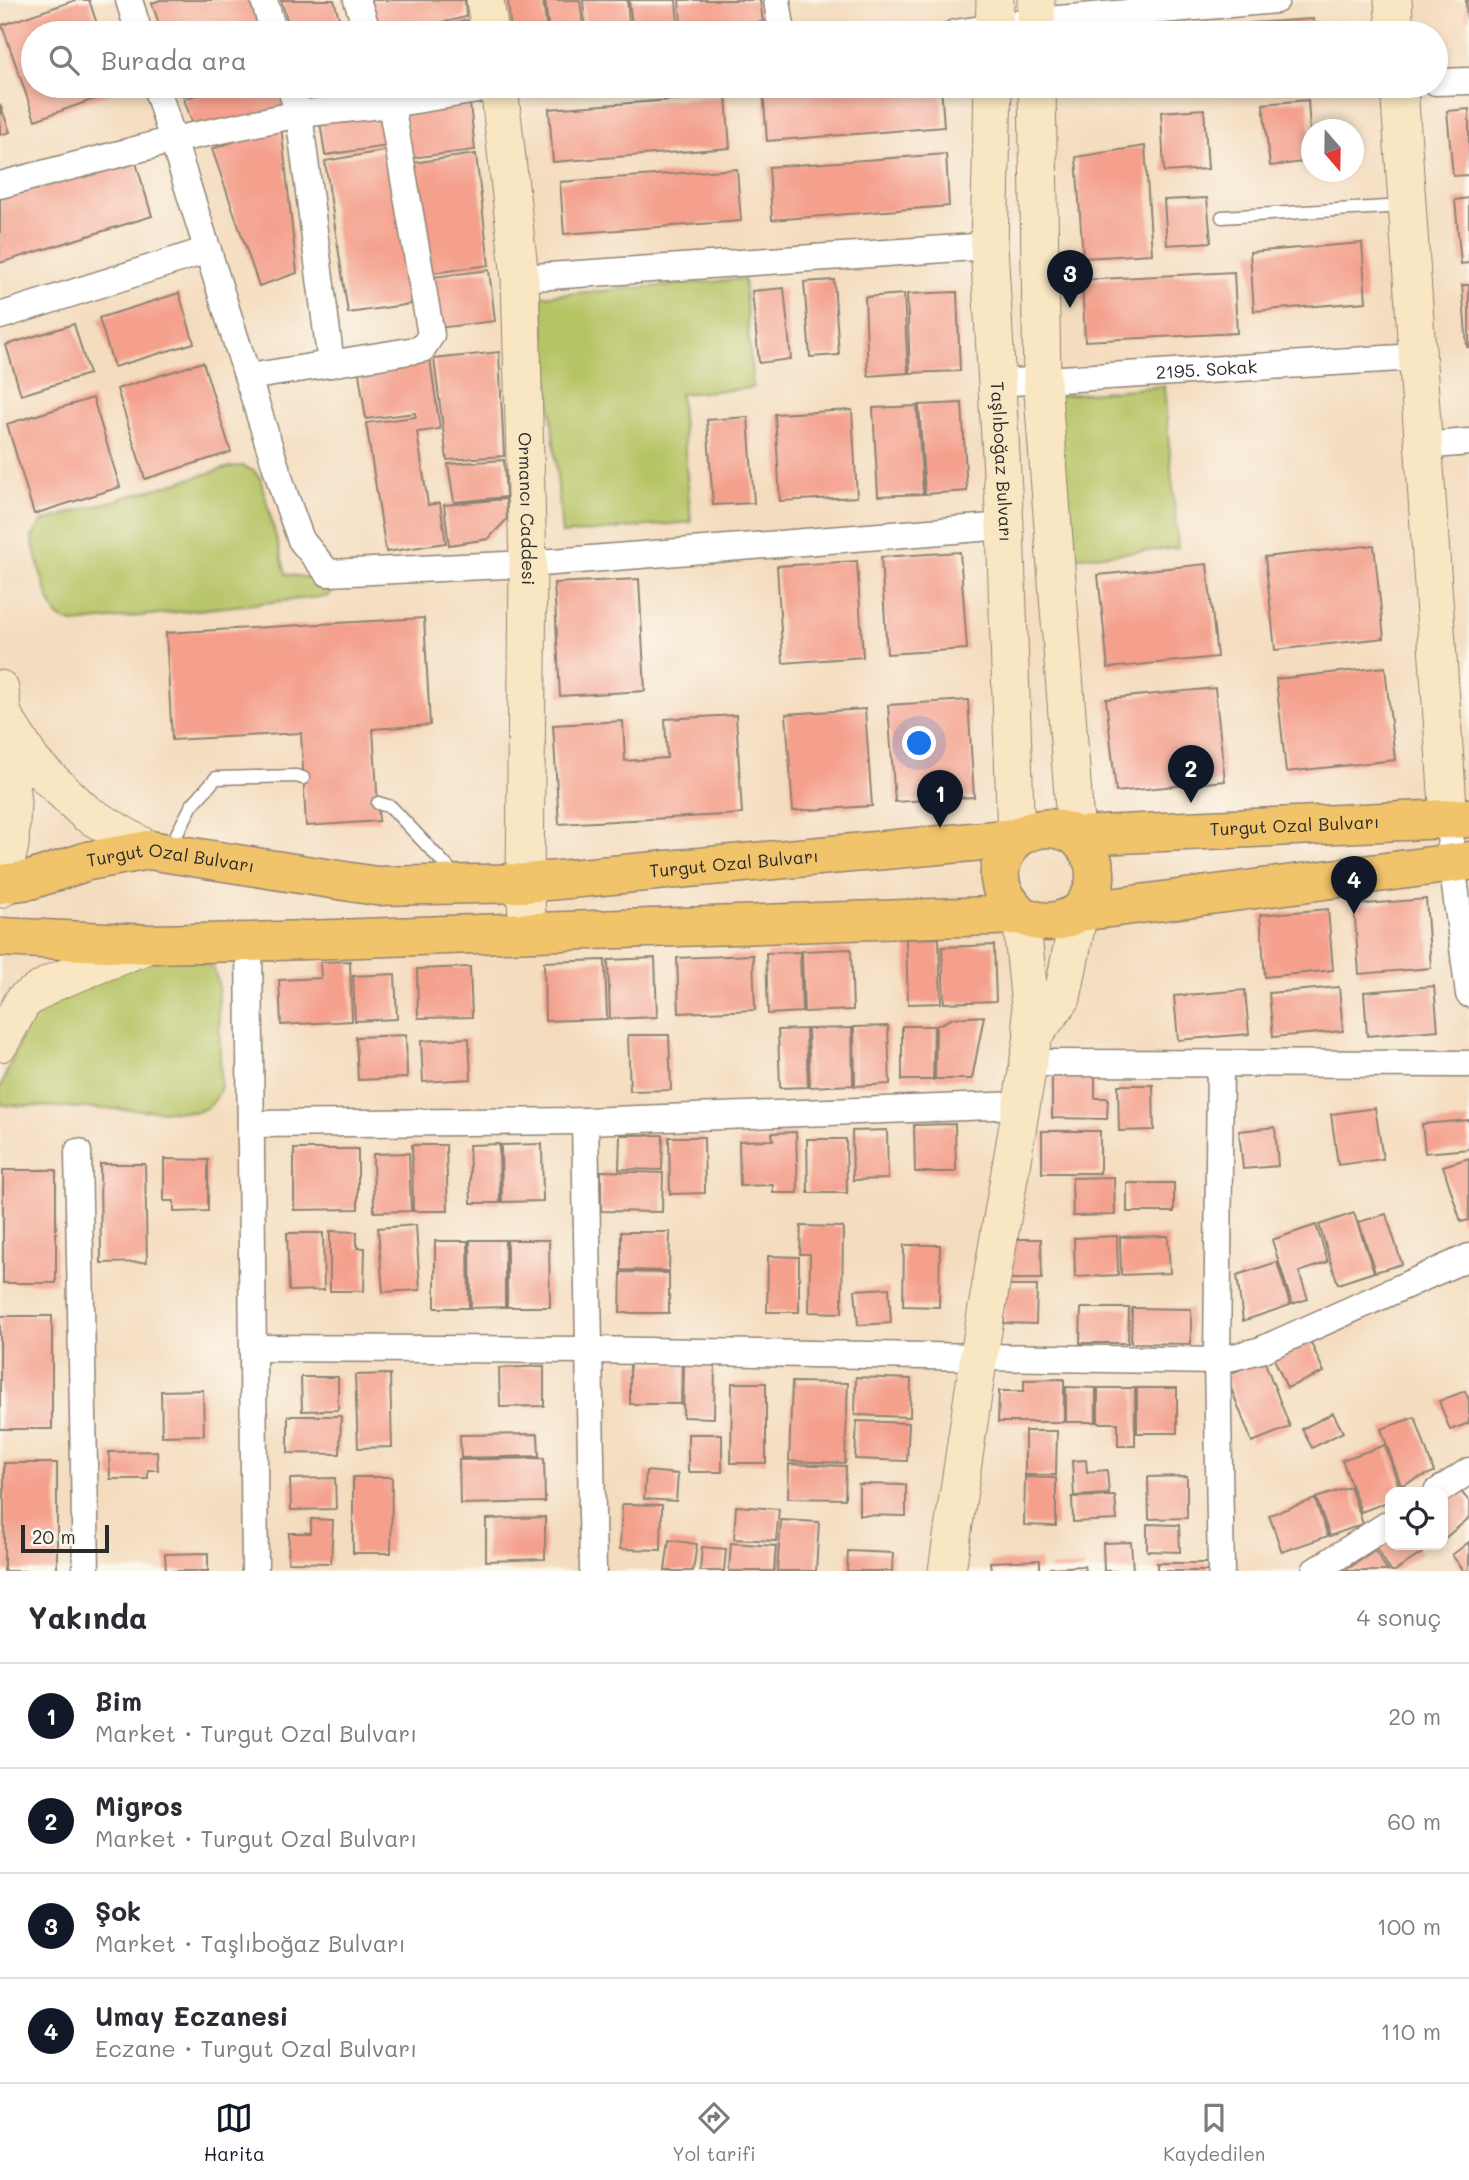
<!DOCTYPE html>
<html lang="tr">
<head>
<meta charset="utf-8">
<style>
  body { margin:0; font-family:Mali,sans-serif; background:#f7f7f7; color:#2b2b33 }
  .controls { position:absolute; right:21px; bottom:21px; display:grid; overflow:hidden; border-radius:14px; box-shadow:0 4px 10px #0003 }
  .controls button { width:63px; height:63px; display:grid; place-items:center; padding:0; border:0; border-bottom:2px solid #e1e1e2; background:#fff; color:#2b2b33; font:35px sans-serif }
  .compass { position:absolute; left:1301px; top:119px; width:63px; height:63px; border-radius:50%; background:#fff; box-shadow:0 4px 10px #0003; rotate:160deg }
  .scale { position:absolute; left:21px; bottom:18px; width:88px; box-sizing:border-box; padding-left:7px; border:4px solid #2b2b2b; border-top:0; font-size:19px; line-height:24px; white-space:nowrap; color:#2b2b2b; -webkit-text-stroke:5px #fbf7ec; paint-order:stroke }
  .you { position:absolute; left:920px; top:744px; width:24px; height:24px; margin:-18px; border:5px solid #fff; border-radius:50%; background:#1a73e8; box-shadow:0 0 0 10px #1a73e833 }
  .badge { display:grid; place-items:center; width:46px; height:46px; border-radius:50%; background:#111827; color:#fff; font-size:23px; font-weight:700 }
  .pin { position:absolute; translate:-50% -58px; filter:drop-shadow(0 2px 4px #0008) }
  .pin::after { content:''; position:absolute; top:37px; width:24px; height:21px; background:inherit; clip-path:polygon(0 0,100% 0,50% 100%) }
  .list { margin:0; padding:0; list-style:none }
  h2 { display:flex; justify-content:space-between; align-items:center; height:91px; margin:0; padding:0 28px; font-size:30px }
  h2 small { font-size:23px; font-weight:400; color:#7c7c81 }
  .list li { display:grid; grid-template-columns:46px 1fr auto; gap:21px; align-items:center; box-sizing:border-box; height:105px; padding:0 28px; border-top:2px solid #e1e1e2 }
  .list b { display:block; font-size:26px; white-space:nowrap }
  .list p { margin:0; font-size:23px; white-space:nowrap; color:#7c7c81 }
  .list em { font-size:23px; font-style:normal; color:#7c7c81 }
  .icon { flex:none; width:38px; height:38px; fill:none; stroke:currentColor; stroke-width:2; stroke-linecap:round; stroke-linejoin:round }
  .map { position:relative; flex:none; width:1469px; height:1571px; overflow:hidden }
  .search { position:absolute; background:#fff; box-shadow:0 4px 10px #0003; left:21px; right:21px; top:21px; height:77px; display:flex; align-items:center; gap:18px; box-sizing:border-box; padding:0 24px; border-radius:38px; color:#7c7c81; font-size:26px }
  .sheet { height:511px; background:#fff }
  nav { display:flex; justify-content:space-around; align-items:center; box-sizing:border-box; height:98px; border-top:2px solid #e1e1e2; background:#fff; font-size:19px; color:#7c7c81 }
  nav a { display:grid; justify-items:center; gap:4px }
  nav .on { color:#111827 }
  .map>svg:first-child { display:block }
  .green { fill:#b7c466; stroke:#717848; stroke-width:2 }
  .building { fill:#f4a08d }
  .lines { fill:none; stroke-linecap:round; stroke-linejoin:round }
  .lane-casing { stroke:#908474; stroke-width:15 }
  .street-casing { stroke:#908474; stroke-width:29 }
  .secondary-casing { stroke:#908474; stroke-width:39 }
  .primary-casing { stroke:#908474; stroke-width:41 }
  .lane { stroke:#fff; stroke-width:12 }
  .street { stroke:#fff; stroke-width:26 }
  .secondary { stroke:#f9e7c3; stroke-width:37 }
  .primary { stroke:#f1c36a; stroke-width:38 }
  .labels { text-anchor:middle; stroke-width:5; stroke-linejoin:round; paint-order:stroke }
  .street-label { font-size:18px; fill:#2b2b2b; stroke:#fbf7ec }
</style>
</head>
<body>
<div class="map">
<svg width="1469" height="1571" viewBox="0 0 1469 1571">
  <rect width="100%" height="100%" fill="#fbf7ec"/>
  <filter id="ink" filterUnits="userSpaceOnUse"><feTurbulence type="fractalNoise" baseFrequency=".0143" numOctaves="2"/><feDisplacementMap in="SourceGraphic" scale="14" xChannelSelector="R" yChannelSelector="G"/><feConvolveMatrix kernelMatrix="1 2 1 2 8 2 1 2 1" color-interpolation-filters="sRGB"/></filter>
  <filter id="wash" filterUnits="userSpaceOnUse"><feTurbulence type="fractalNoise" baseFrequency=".00686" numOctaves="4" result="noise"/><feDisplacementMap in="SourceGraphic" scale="28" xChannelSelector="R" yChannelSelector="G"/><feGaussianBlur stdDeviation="1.57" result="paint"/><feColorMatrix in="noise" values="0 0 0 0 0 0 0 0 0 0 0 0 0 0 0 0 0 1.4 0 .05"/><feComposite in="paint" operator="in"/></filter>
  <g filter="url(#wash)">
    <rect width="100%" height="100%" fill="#f4dcbe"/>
    <path class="green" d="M744 279 753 388 680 394 691 522 562 534 541 296Z
      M1164 386 1178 548 1070 558 1056 396Z
      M243 466 254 471 260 478 286 574 327 581 334 587 329 596 73 623C67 621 62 620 58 616 48 605 35 554 32 537L43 521 230 467Z
      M158 957 197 959 213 967 218 983 221 1087C216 1100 211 1108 196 1112L3 1105 0 1099V1089L35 1004Z"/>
    <g id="blocks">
      <path class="building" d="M76 0H89L100 33H33V86H119L120 90 35 120 2 25Z
        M160 0H250L261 33H162L152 3Z
        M281 0H334L341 25 309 33H291Z
        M365 0H465L466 17 398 33H375Z
        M508 0H543L547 33H511Z
        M545 0H580L584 33H549Z
        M583 0H627L630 33H586Z
        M629 0H676L679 32 633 33Z
        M679 0H760L763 22 682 31Z
        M1466 0H1469V19H1467Z
        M1313 19 1314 33H1252L1251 23Z
        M467 20 468 33H416V32Z
        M1237 25 1238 33H1178V29Z
        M1173 30V33H1136V31Z
        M180 86H211L183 96Z
        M224 86H279L286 108 195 131 184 99Z
        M798 86H941L944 127 767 141 763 88Z
        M1119 86H1162L1163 91 1119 93Z
        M726 96 730 148 553 162 549 109Z
        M1308 100 1312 161 1270 166 1263 104Z
        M0 104 10 132 0 135Z
        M470 104 475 150 411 158 405 111Z
        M382 105 388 146 325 155 319 115Z
        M1204 109 1208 169 1164 172 1161 112Z
        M1469 109V175L1453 176 1447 111Z
        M281 125 297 273 259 286 212 149Z
        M1145 146 1152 254 1083 258 1076 157Z
        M389 150 412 304 348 313 325 161Z
        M476 154 489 265 425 274 412 163Z
        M946 154 949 206 772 220 769 167Z
        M134 156 152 216 0 263V198Z
        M737 169 741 221 564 234 560 182Z
        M1207 198 1211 242 1167 245 1164 200Z
        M1469 198V263L1461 264 1455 200Z
        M1362 243 1366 302 1254 311 1250 252Z
        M489 270 495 321 431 329 425 278Z
        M1234 272 1237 333 1085 341 1082 280Z
        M834 280 839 355 810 357 804 282Z
        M1462 285H1469V347H1467Z
        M784 288 791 359 759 363 752 291Z
        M957 292 960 371 910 373 907 294Z
        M179 293 194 343 114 367 99 318Z
        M904 294 908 373 868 376 865 297Z
        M74 324 89 374 21 395 6 345Z
        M499 352 504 456 447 460 434 359Z
        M430 359 440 429 417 432 428 505 440 503 446 543 386 552 366 423 416 417 415 413 366 419 358 367Z
        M203 362 231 452 145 479 117 389Z
        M93 398 120 487 34 514 7 424Z
        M962 403 967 491 925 494 919 405Z
        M917 406 923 494 878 496 873 408Z
        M852 410 857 497 780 501 775 414Z
        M748 417 754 503 713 505 707 420Z
        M504 460 506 497 454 502 448 464Z
        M506 499 507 519 488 539 449 545 444 505Z
        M1374 545 1384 638 1275 650 1265 557Z
        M960 552 967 649 887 654 881 557Z
        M857 561 863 657 783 663 777 566Z
        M1207 564 1217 657 1108 668 1098 575Z
        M639 579 645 691 560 696 554 583Z
        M424 618 430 725 373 729 379 821 306 826 301 733 172 740 166 633Z
        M1385 667 1395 760 1286 772 1276 679Z
        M1215 688 1225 781 1116 792 1106 699Z
        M968 700 974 797 895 802 888 705Z
        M865 709 872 806 793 811 786 714Z
        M736 715 742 814 559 824 553 725 623 721 625 761 667 758 665 719Z
        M1426 899 1431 968 1359 974 1354 905Z
        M1328 909 1333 970 1265 977 1260 915Z
        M939 938 941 1003 908 1004 906 939Z
        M994 945 996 1001 944 1003 942 947Z
        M851 949 853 1010 804 1012 802 951Z
        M800 952 802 1012 768 1014 766 953Z
        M753 955 755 1010 679 1013 677 958Z
        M655 958 657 1017 610 1019 608 960Z
        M605 960 607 1019 545 1021 544 962Z
        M350 961 352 1021 281 1025 279 980 321 978 320 962Z
        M470 967 472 1017 418 1018 417 969Z
        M395 974 397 1019 355 1021 353 976Z
        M1434 986 1438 1030 1367 1036 1364 992Z
        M1339 987 1343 1031 1273 1037 1269 993Z
        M1245 990 1249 1034 1178 1040 1174 996Z
        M984 1016 972 1079H935L936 1026 953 1018Z
        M888 1026 890 1084 855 1086 854 1027Z
        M902 1026H934L933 1080H902Z
        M852 1028 853 1085 810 1087 808 1029Z
        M806 1029 808 1087 780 1088 778 1030Z
        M406 1035 407 1078 358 1080 356 1037Z
        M628 1035H669L671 1090 630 1091Z
        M469 1038 471 1079 423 1082 421 1041Z
        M1052 1074 1095 1076V1098H1108L1107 1119 1052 1118Z
        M1118 1085H1153L1154 1130 1119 1131Z
        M1375 1108 1383 1159 1338 1165 1331 1114Z
        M1469 1120V1149L1425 1153 1422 1124Z
        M955 1124 956 1172H915L914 1125Z
        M1275 1127 1278 1166 1243 1169 1239 1131Z
        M887 1130 888 1179 853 1180 852 1131Z
        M1042 1131H1100V1173H1042Z
        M796 1132 798 1193H773V1185L740 1186 739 1141 773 1140 772 1133Z
        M620 1135H663L662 1170 619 1169Z
        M669 1137H704L705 1193 670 1194Z
        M807 1139H846L847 1193H808Z
        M499 1144 500 1203H471L469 1145Z
        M542 1144 543 1201 502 1202 501 1145Z
        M412 1145H446L448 1211H413Z
        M294 1149H358V1209L294 1210Z
        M409 1153 411 1211 374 1212 373 1154Z
        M1469 1158V1220L1461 1222 1443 1166Z
        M164 1159 208 1160V1211L174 1212V1201H164Z
        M100 1164H145L147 1262 101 1263Z
        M3 1170H56V1283H3Z
        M601 1171 663 1173 662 1212 601 1211Z
        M1114 1177 1115 1215 1073 1216 1072 1178Z
        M1127 1183H1174V1212H1127Z
        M1354 1213 1374 1272 1338 1284 1319 1225Z
        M1386 1214 1402 1264 1375 1272 1359 1222Z
        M416 1225 420 1290 383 1292 378 1228Z
        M1316 1225 1328 1262 1299 1272 1308 1299 1292 1304 1272 1240Z
        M801 1226 843 1227 842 1313 809 1312 810 1254H800Z
        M330 1231 357 1232V1248H365L364 1291H330Z
        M621 1232H670L669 1271 621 1270Z
        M287 1233H323L324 1290 289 1291Z
        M1117 1236 1118 1275 1075 1277 1074 1238Z
        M1168 1236 1170 1273 1121 1275 1120 1237Z
        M1009 1239H1041L1042 1279H1009Z
        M470 1240H505V1307L471 1308Z
        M507 1240H549L550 1307H507Z
        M435 1241H468L469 1308H435Z
        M904 1245H940L939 1307 903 1306Z
        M768 1256 799 1257V1312H767Z
        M1277 1262 1290 1305 1243 1321 1237 1275Z
        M621 1272 669 1273V1313H620Z
        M1004 1286H1037L1036 1324 1004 1323Z
        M889 1288 891 1323 858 1325 855 1290Z
        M1081 1308H1129L1128 1343H1080Z
        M1132 1308 1191 1309V1344L1131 1343Z
        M0 1316H52V1429H0Z
        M1308 1336 1324 1372 1287 1388 1271 1352Z
        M1264 1360 1290 1427 1252 1442 1226 1375Z
        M630 1364H682L681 1404H630Z
        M684 1364 715 1365 714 1418 683 1417Z
        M544 1366V1406L500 1407 499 1368Z
        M390 1374 392 1447 358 1448 355 1375Z
        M301 1377H338V1410L302 1411Z
        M856 1377 911 1379 910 1417 855 1415Z
        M1064 1379V1422H998L999 1391H1024V1380Z
        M792 1382 848 1383 845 1463 789 1461Z
        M732 1383H766V1463H731Z
        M1066 1387 1096 1388V1422H1066Z
        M1098 1388H1135V1446H1118V1423H1098Z
        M1137 1388H1177V1433H1137Z
        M203 1390 204 1435 162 1436 161 1391Z
        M1465 1391 1469 1400V1423L1450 1430 1439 1401Z
        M1333 1413 1343 1432 1312 1448 1302 1429Z
        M288 1416H341L340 1454 288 1453Z
        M1415 1417 1434 1472 1401 1485 1381 1429Z
        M857 1421 909 1423 907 1461 855 1459Z
        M1025 1431H1057L1056 1475H1025Z
        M538 1434 539 1456 461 1458 460 1435Z
        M688 1434H722V1472H688Z
        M1385 1445 1401 1492H1390V1501L1361 1512 1342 1460Z
        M157 1451 158 1470H148V1479H110L109 1452Z
        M544 1458 545 1502 460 1504 459 1460Z
        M1086 1460 1087 1472 1107 1470 1109 1494 1074 1496 1072 1461Z
        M4 1463H57V1571H4Z
        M789 1464 846 1466 845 1499 788 1498Z
        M646 1471 678 1474 676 1501 644 1499Z
        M1187 1476V1518L1149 1519 1148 1477Z
        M353 1477H392L391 1553H353Z
        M1025 1477 1056 1478V1526L1024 1525Z
        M335 1478 336 1509 291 1510 290 1479Z
        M1453 1482 1469 1501V1518L1444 1539 1443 1491Z
        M859 1484 906 1485V1516L859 1515Z
        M1350 1487 1363 1524 1330 1536 1316 1498Z
        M1115 1496 1117 1520 1073 1522 1072 1497Z
        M1315 1499 1328 1536 1282 1552 1269 1515Z
        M622 1504 662 1505 661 1550 620 1549Z
        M736 1506 779 1509 776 1541 734 1539Z
        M545 1517V1559L486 1561V1519Z
        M311 1519 333 1520 331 1563 288 1562 289 1533H311Z
        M781 1520 819 1522 816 1571H777Z
        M1147 1524 1179 1525 1180 1552 1147 1551Z
        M1390 1528V1545H1417L1422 1553 1395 1571H1391L1371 1540Z
        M669 1540 697 1544 693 1571H665Z
        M1131 1542 1133 1571H1104L1103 1543Z
        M1469 1542V1571H1464L1452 1555Z
        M731 1543 776 1546 774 1571H729Z
        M702 1547 726 1549 724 1571H700Z
        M848 1551 893 1553 892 1571H847Z
        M1375 1551 1388 1571H1344Z
        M208 1553V1571H166L165 1554Z
        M1040 1560V1571H991L990 1562Z
        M1157 1563H1208V1571H1157Z
        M1084 1566 1085 1571H1050V1568Z"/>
    </g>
  </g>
  <g filter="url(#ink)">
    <use href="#blocks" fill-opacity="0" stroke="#908474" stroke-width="2"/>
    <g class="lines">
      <defs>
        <path id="lane" d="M1222 217 1403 206
          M378 803 391 807 456 876
          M170 847 192 805 216 778 296 776 303 778"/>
        <g id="street">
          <path d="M129 0 139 33"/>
          <path d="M264 0 274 33"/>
          <path d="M357 0 368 33"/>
          <path d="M777 0 782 33"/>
          <path d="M955 33 1036 21 1276 0"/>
          <path d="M1436 82 1469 81"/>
          <path d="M156 86 285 496 301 540 328 573 528 564 1005 526"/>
          <path d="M290 86 299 114 331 364"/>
          <path d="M0 185 173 140 299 114 391 104 502 86"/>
          <path d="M520 278 989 246"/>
          <path d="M0 316 208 250"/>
          <path d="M249 377 422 349 431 335 391 104 385 86"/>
          <path id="s1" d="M997 383 1416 357"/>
          <path d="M1422 446 1469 442"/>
          <path d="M1449 820 1452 863 1469 994"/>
          <path d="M249 942 255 1571"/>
          <path d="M1028 1063 1469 1064"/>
          <path d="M1220 1064 1217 1361 1221 1571"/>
          <path d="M585 1121 593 1571"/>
          <path d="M253 1124 585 1121 1020 1105"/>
          <path d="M78 1152 86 1571"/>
          <path d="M254 1348 589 1350 1217 1361 1261 1350 1469 1257"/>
          <path d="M1437 1492 1469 1471"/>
          <path d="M1315 1571 1390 1523"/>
        </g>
        <g id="secondary">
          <path d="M485 0 490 33"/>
          <path d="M1393 0 1395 33"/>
          <path d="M994 33 995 0"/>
          <path d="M1036 33V0"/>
          <path id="s2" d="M499 86 520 278 528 564 525 883 528 932"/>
          <path id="s3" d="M993 86 989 246 1005 526 1016 838"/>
          <path d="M1037 86 1042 380 1076 836"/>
          <path d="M1399 86 1449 820"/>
          <path d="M0 689 12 802 10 845 0 889"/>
          <path d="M3 715 33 763 86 813 149 850"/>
          <path d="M1033 1036 1062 998 1079 912"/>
          <path d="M0 1043 23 1001 52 983 150 944"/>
          <path d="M947 1571 979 1355 1033 1036 1021 915"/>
        </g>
        <g id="primary">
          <path d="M1076 836C1100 860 1102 886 1079 912"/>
          <path d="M1016 838C993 865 994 890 1021 915"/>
          <path id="s4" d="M0 884 30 880 88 861 149 850 376 886 525 883 1016 838C1038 826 1054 825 1076 836L1469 818"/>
          <path d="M0 937 150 944 249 942 1021 915C1042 925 1058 924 1079 912L1469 861"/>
        </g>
      </defs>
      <use href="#lane" class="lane-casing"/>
      <use href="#street" class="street-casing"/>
      <use href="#secondary" class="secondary-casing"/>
      <use href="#primary" class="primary-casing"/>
      <use href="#lane" class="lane"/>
      <use href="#street" class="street"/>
      <use href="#secondary" class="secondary"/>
      <use href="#primary" class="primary"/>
    </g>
  </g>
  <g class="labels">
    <g class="street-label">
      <text dy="6" stroke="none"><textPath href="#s1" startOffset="210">2195. Sokak</textPath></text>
      <text dy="6" stroke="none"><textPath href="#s3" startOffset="376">Taşlıboğaz Bulvarı</textPath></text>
      <text dy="6" stroke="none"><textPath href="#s2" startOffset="424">Ormancı Caddesi</textPath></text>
      <text dy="6" stroke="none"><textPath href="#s4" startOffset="1307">Turgut Ozal Bulvarı</textPath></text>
      <text dy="6" stroke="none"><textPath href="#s4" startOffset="742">Turgut Ozal Bulvarı</textPath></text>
      <text dy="6" stroke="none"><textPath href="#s4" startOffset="175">Turgut Ozal Bulvarı</textPath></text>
    </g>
  </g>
</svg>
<div class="controls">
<button><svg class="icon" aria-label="locate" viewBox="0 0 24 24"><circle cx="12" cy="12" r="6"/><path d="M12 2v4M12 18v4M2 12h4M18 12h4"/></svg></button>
</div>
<svg class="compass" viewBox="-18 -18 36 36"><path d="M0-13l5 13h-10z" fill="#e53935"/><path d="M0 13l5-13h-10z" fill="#7c7c81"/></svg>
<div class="scale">20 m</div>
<div class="you"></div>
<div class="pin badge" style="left:940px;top:828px">1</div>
<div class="pin badge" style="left:1191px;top:803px">2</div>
<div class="pin badge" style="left:1070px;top:308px">3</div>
<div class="pin badge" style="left:1354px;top:914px">4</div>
<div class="search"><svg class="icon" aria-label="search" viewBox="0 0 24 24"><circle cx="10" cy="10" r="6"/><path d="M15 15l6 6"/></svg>Burada ara</div>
</div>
<section class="sheet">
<h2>Yakında<small>4 sonuç</small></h2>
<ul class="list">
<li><span class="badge">1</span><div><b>Bim</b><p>Market · Turgut Ozal Bulvarı</p></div><em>20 m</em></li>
<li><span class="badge">2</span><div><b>Migros</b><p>Market · Turgut Ozal Bulvarı</p></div><em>60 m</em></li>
<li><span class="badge">3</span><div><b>Şok</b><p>Market · Taşlıboğaz Bulvarı</p></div><em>100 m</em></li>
<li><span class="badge">4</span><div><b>Umay Eczanesi</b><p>Eczane · Turgut Ozal Bulvarı</p></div><em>110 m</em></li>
</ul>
</section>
<nav>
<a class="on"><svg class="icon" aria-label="map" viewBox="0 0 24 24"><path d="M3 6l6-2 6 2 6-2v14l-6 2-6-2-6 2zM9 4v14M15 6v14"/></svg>Harita</a>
<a><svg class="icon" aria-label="directions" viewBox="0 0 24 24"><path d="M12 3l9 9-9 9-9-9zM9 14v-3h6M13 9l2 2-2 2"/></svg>Yol tarifi</a>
<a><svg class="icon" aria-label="saved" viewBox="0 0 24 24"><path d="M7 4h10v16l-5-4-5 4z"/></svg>Kaydedilen</a>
</nav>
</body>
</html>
